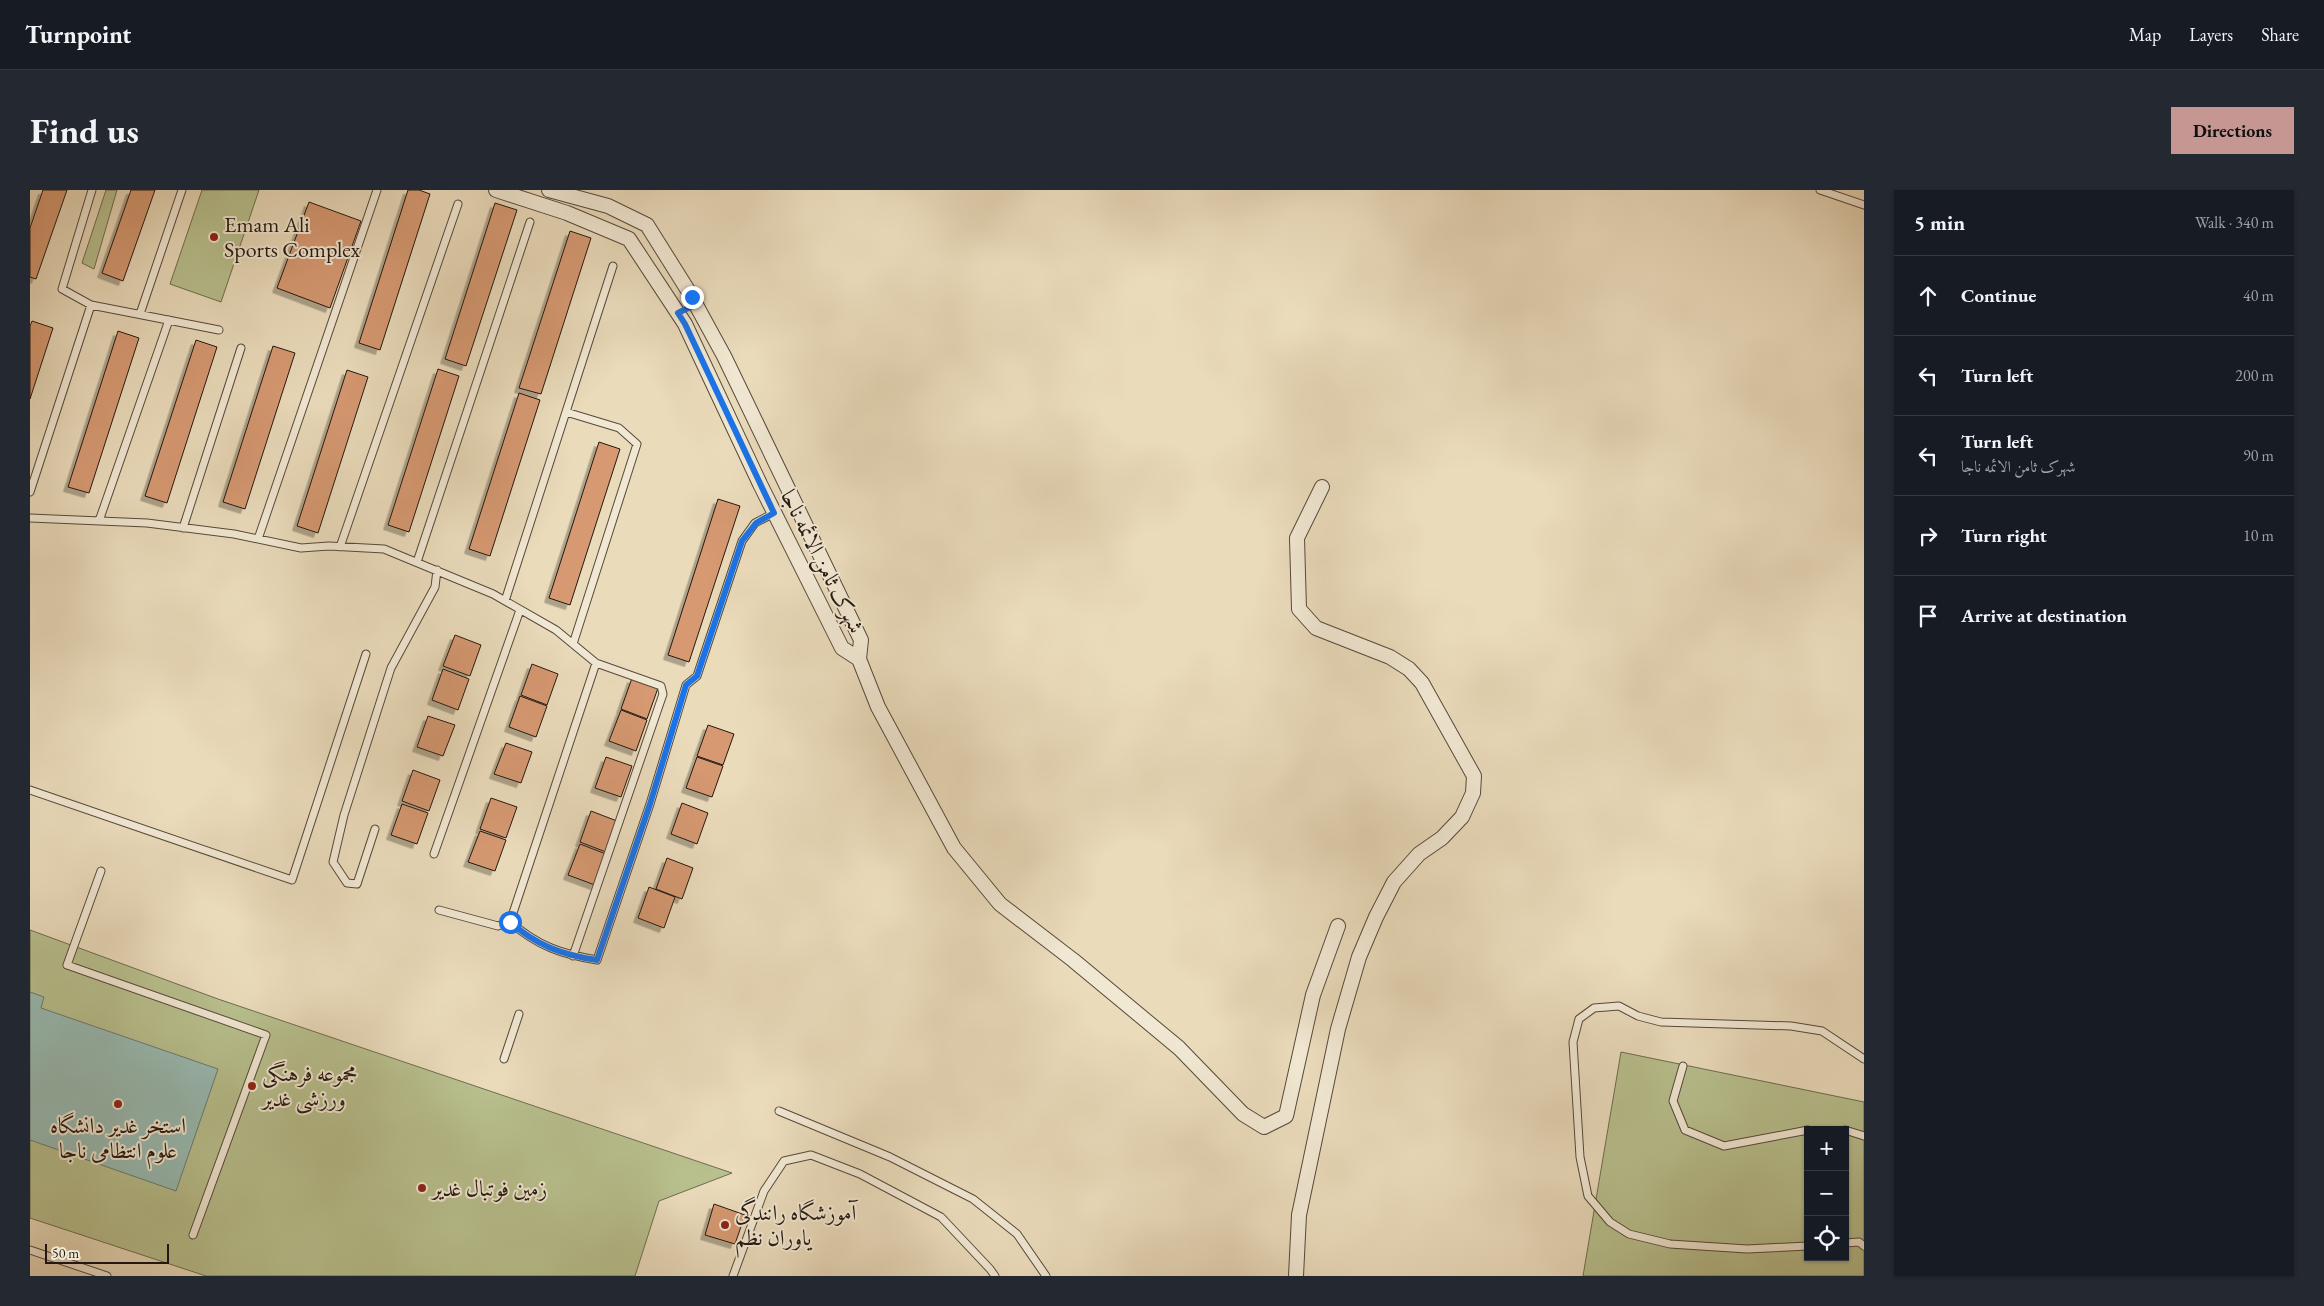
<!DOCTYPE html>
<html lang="en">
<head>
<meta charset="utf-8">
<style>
  body { margin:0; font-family:"EB Garamond",Amiri,serif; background:#242831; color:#f1f3f6 }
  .controls { position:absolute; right:15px; bottom:15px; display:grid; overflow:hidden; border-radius:0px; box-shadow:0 1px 4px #0004 }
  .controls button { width:45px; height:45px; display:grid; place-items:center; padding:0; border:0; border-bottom:1px solid #363941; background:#171b24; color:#f1f3f6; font:25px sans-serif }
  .scale { position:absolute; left:15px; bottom:12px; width:124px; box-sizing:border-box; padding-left:5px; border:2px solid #251810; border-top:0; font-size:14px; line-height:18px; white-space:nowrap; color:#251810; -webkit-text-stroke:4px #f1e8d3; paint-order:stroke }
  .stop { position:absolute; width:15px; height:15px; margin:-11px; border:4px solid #1a73e8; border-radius:50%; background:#fff }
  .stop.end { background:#1a73e8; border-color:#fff; box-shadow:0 1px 5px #0008 }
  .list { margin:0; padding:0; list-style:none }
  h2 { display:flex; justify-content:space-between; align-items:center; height:65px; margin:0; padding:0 20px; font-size:21px }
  h2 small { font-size:16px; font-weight:400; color:#9ea1a6 }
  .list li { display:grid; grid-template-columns:32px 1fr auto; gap:15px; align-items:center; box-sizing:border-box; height:80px; padding:0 20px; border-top:1px solid #363941 }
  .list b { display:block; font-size:19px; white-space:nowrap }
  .list p { margin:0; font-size:16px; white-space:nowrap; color:#9ea1a6 }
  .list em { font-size:16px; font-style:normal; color:#9ea1a6 }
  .icon { flex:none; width:28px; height:28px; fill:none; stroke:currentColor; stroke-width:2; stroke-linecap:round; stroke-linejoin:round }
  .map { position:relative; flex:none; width:1834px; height:1086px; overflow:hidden; border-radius:0px }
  header { display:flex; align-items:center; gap:30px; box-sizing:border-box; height:70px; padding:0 25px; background:#171b24; border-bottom:1px solid #363941 }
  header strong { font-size:24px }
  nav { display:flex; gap:28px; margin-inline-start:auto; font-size:18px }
  .intro { display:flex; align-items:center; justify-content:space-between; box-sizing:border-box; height:120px; padding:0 30px }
  h1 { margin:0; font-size:35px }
  .button { padding:12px 22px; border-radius:0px; background:#c59692; color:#111; font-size:18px; font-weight:700 }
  main { display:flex; gap:30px; padding:0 30px }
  aside { flex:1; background:#171b24; border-radius:0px; box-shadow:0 1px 4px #0004 }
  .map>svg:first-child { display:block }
  .green { fill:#b8c08e; stroke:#6e6c4f; fill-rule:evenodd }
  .water { fill:#98bbb3; stroke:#6a7a72 }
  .building { fill:#d69972; stroke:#251810; filter:url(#shadow) }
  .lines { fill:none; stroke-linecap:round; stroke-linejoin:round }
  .service-casing { stroke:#56493b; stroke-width:9 }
  .minor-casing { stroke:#56493b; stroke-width:16 }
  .service { stroke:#f1e8d3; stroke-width:7 }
  .minor { stroke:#f1e8d3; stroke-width:14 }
  .route { stroke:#1a73e8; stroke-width:6 }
  .poi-dot { fill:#8f2418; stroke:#f1e8d3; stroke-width:2 }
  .labels { text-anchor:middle; stroke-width:4; stroke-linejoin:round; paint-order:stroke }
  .poi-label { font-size:22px; fill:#251810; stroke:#f1e8d3; text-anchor:start }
  .street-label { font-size:22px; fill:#251810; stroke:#f1e8d3 }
</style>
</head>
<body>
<header>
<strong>Turnpoint</strong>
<nav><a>Map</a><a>Layers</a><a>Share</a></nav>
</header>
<div class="intro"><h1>Find us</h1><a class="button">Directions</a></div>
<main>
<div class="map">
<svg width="1834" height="1086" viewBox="0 0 1834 1086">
  <defs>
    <filter id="shadow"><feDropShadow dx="-4.5" dy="4.5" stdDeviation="0" flood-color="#0004"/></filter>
  </defs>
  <rect width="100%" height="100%" fill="#eadbbb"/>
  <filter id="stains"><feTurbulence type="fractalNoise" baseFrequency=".004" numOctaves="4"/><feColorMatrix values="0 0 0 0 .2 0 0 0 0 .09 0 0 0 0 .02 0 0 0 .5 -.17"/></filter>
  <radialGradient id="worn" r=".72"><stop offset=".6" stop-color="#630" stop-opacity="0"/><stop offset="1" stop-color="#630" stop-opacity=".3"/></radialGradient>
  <path class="green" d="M76 0H87L64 79 52 73Z
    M172 0H229L191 112 140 94Z
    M0 740 188 809 702 983 629 1011 605 1086H176L0 1028Z
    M1591 862 1834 912V1086H1553ZM1778 940H1815V1067H1778Z"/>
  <path class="water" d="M0 802 14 807 11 818 188 879 146 1001 0 950Z"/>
  <path class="building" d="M13 0H37L6 89 0 87V38Z
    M101 0H125L93 91 72 83Z
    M378 0H389L400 4 350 160 329 153Z
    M279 12 331 31 300 118 247 98Z
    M465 13 487 20 436 176 415 169Z
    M540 41 561 48 511 204 489 198Z
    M2 131 23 138 0 209V136Z
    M88 141 109 148 59 303 38 297Z
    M166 150 187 157 137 313 115 306Z
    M243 156 265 163 215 319 193 312Z
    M408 179 429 186 379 342 358 335Z
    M317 180 338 187 288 343 267 336Z
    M489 203 510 210 460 366 439 359Z
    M569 252 590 259 540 415 519 408Z
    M688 309 710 316 659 472 638 465Z
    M425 445 451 455 440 486 413 476Z
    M502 474 528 484 517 515 491 505Z
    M413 479 439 489 428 520 402 510Z
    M602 488 628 498 617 529 591 519Z
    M490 506 517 516 506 547 479 537Z
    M591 520 617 530 606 561 579 551Z
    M398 526 425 535 413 566 387 557Z
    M678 535 704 544 693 575 667 566Z
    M476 553 502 562 491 593 464 584Z
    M576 567 602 576 591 607 565 598Z
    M667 567 693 576 682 607 656 598Z
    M383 580 410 590 399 621 372 611Z
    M461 608 487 617 476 648 450 639Z
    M652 613 678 623 667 654 641 644Z
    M372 614 398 623 387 654 361 645Z
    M561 621 587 631 576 662 550 652Z
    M450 641 476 650 465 681 438 672Z
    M550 654 576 664 565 695 538 685Z
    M637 668 663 678 652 709 626 699Z
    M619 697 645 707 634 738 608 728Z
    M684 1014 715 1025 705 1054 675 1045Z"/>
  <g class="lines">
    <defs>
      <path id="service" d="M62 0 32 99 61 115 189 140
        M1790 0 1834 15
        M110 124 152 0
        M536 222 589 238 607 254 543 454
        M0 302 61 115
        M0 328 117 333 204 344 271 358 299 356 354 359 463 404 526 440 566 473 631 496 633 504 543 766
        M69 331 139 130
        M153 338 211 158
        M228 349 347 0
        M310 357 428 14
        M387 372 500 32
        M475 411 583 76
        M0 600 262 690 336 464
        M345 639 327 694 317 693 303 672 314 625 361 478 405 397 407 380
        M404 664 490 420
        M71 681 37 775 236 845 163 1045
        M409 720 468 736 480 732
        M480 732C508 756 531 764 567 770L620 614 656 495 667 486 712 351 725 333 744 323
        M480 732 566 473
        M474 869 489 824
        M1653 876 1643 911 1655 940 1694 956 1778 940
        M749 921 860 967 943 1009 987 1044 1016 1086
        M1815 940 1834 946
        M1815 1053 1829 1052 1834 1056
        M1778 1056 1717 1059 1640 1054 1599 1044 1580 1032 1558 1006 1550 967 1543 852 1549 829 1564 818 1589 816 1608 826 1631 832 1761 836 1792 841 1834 869
        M0 1060 77 1086
        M703 1086 734 1001 754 971 781 965 830 984 911 1027 960 1079 965 1086"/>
      <path id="minor" d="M466 0 537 23 599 49 655 134 730 294 812 458 829 469 831 450 694 166 659 102 617 35 578 16 519 0
        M829 469 848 517 924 658 970 714 1043 770 1149 858 1213 924 1234 937 1256 926 1283 805 1308 736
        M1266 1086 1269 1025 1308 839 1329 767 1346 727 1364 692 1389 664 1412 648 1432 627 1443 603 1444 586 1392 493 1379 479 1360 467 1286 438 1269 419 1267 348 1292 297"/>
    </defs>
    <use href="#service" class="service-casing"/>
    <use href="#minor" class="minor-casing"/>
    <use href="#service" class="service"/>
    <use href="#minor" class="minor"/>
  </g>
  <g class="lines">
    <path class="route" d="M480 732C506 755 532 765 567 770L620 614 656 495 667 486 712 351 726 333 744 323 655 134 648 123 666 114 662 107"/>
  </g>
  <g class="poi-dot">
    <circle cx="184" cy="47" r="5"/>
    <circle cx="222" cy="896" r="5"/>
    <circle cx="88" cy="914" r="5"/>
    <circle cx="392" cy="998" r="5"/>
    <circle cx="695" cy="1035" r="5"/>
  </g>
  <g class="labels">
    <g class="poi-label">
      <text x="194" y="42">Emam Ali<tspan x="194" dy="25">Sports Complex</tspan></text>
      <text x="232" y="891">مجموعه فرهنگی<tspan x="232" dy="25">ورزشی غدیر</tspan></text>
      <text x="88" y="943" text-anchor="middle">استخر غدیر دانشگاه<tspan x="88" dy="25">علوم انتظامی ناجا</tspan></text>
      <text x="402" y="1006">زمین فوتبال غدیر</text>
      <text x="705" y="1030">آموزشگاه رانندگی<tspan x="705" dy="25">یاوران نظم</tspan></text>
    </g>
    <g class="street-label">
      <text transform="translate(793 371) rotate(63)" y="8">شهرک ثامن الائمه ناجا</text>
    </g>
  </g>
  <rect width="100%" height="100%" filter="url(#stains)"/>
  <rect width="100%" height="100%" fill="url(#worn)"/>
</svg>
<div class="controls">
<button>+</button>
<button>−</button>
<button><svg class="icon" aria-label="locate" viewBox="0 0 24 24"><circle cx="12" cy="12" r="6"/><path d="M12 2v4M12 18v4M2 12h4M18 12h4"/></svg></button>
</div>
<div class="scale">50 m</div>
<div class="stop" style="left:480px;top:732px"></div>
<div class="stop end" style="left:662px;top:107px"></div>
</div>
<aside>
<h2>5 min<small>Walk · 340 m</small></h2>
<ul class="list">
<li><svg class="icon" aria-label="ahead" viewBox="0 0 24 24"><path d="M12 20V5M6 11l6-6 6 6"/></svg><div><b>Continue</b></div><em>40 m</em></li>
<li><svg class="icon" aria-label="left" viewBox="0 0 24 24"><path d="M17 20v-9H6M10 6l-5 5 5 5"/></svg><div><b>Turn left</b></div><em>200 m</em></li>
<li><svg class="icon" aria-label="left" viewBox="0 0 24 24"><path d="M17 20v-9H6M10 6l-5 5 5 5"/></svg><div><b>Turn left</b><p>شهرک ثامن الائمه ناجا</p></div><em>90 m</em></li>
<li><svg class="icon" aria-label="right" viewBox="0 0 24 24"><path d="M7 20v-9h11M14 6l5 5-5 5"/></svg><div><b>Turn right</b></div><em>10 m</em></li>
<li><svg class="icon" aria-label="arrive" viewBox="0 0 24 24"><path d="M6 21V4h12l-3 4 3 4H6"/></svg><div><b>Arrive at destination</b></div></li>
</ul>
</aside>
</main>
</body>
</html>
